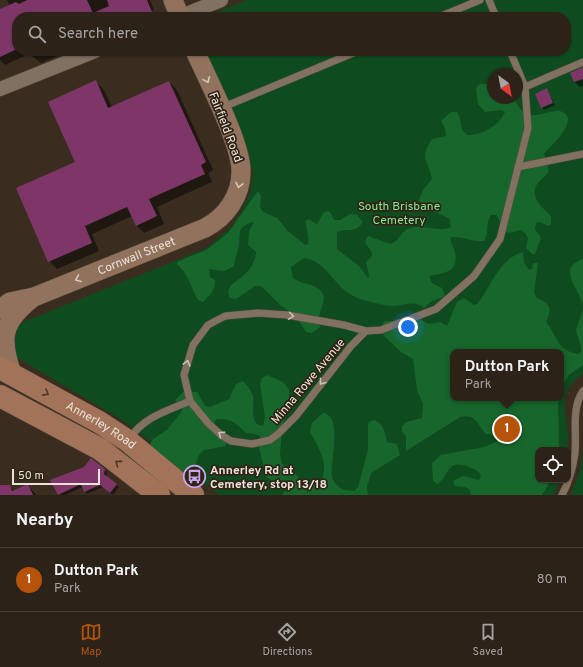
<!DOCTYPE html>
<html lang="en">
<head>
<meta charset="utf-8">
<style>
  body { margin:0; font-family:Overpass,sans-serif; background:#342a21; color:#f1f3f6 }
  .controls { position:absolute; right:12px; bottom:12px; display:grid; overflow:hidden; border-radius:8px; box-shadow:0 1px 3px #0004 }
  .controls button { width:36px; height:36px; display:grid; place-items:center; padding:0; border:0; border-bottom:1px solid #483f37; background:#2c2218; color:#f1f3f6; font:20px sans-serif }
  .compass { position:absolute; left:487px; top:68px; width:36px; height:36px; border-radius:50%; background:#2c2218; box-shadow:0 1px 3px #0004; rotate:148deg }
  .scale { position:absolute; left:12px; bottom:10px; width:88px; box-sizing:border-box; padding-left:4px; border:2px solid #ebe3da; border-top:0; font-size:11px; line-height:14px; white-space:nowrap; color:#ebe3da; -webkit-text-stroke:3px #302416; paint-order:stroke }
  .you { position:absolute; left:408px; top:327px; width:14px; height:14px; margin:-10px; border:3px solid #fff; border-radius:50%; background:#1a73e8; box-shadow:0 0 0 6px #1a73e833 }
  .badge { display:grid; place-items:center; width:26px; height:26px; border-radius:50%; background:#b45309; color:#fff; font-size:13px; font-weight:700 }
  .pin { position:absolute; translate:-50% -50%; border:2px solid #fff; box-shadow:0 1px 4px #0006 }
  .popup { position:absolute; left:450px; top:349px; width:114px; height:52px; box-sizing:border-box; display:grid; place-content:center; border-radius:8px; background:#2c2218; filter:drop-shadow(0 1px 3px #0005); font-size:13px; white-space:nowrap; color:#a6a4a2 }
  .popup b { font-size:15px; color:#f1f3f6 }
  .popup::after { content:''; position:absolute; left:50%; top:100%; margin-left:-8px; border:8px solid transparent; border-top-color:#2c2218 }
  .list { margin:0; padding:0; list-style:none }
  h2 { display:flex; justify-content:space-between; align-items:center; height:52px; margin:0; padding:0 16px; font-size:17px }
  h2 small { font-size:13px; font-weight:400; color:#a6a4a2 }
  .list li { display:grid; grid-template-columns:26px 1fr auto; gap:12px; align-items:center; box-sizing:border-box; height:64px; padding:0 16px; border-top:1px solid #483f37 }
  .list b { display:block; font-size:15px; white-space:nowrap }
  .list p { margin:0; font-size:13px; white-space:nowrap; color:#a6a4a2 }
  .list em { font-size:13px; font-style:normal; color:#a6a4a2 }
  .icon { flex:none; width:22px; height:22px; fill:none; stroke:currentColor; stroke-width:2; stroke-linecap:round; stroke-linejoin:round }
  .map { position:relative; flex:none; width:583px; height:495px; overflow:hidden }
  .search { position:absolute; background:#2c2218; box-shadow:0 1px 3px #0004; left:12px; right:12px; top:12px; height:44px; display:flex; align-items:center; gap:10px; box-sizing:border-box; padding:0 14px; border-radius:16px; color:#a6a4a2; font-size:15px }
  .sheet { height:116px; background:#2c2218 }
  nav { display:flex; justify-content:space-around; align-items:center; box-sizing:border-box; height:56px; border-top:1px solid #483f37; background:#2c2218; font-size:11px; color:#a6a4a2 }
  nav a { display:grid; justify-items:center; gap:2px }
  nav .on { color:#b45309 }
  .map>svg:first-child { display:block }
  .green { fill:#0e4b1e; fill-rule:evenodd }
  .forest { fill:#17672d }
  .shadow { fill:#0007 }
  .building { fill:#7e3669 }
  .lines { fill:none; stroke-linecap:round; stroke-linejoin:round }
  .lane-casing { stroke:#564b3f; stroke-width:8 }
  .street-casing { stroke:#564b3f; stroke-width:15 }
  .secondary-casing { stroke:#564b3f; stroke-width:20 }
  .primary-casing { stroke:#564b3f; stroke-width:23 }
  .lane { stroke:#807161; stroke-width:7 }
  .street { stroke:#807161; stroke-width:14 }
  .secondary { stroke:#91725d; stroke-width:19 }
  .primary { stroke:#a27359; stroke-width:22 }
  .oneway { stroke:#d4c7bb }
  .oneway2 { stroke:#cbc1b6 }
  .oneway3 { stroke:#4c3827 }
  .labels { text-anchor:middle; stroke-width:3.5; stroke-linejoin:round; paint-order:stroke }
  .street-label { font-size:12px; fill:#ebe3da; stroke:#302416 }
  .park-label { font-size:12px; fill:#84e895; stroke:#302416 }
  .poi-label { font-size:12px; font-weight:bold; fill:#ebe3da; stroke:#302416; text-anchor:start }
</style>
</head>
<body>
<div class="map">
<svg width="583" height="495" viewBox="0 0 583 495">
  <rect width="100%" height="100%" fill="#3a2d20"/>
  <path class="green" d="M247 0H583V374C562 388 563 402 567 424 569 433 568 442 567 450H538V480H560L554 495H220L122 420 16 357 12 330 23 322 207 248 232 226 242 210 250 193 253 173 250 161 204 51H566V17H205ZM493 74H517V98H493ZM453 352H561V398H453Z
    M583 447V495H571L581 467Z"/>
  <path class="forest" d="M480 84H493V98H514C516 105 523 114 531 115 540 116 550 110 559 111 583 116 552 146 544 153L549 171C546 176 541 179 538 183 528 196 542 207 551 216V224L549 226 539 222 536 223 535 229 541 238 535 254H532L526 248 528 238 525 233 520 230 510 233 505 231 496 215H491C485 223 490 232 484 241 472 242 463 236 451 237 450 242 452 245 454 249 461 272 445 273 429 276L432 283 442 288 445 296 432 301 424 308C415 300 406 305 395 306 385 306 358 300 350 294 333 284 326 261 304 258L291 267 293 278C302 285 317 283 323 294 327 303 315 314 320 327L312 333 306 332 294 314 280 305 261 286H255L236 299 230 298C223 285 241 280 247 272 252 267 256 259 256 252L248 245 249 231 254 222C234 227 242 235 238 250 237 255 234 260 234 266L224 271 209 269 210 277 215 280C216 291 209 295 203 302L198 300C191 287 188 274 177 264V262L208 249 228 233 258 191 261 196 260 207 263 212 277 218 288 231 305 245 308 244C310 236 305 229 306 220L309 219 316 224 318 223 323 213 327 211 330 212 334 220H340L350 214 357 215 363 222C354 235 347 227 337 232V249L359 266 368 278 369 276 366 262 372 256V253L365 242 368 236 391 244C401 239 402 230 410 228 425 224 438 233 451 227L450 219 425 207 419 200 423 190 432 179C428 159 419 159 432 139L446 136 445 128 441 121 451 112H457C462 119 459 130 467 135 482 135 499 126 505 112L501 110 485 112 478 104 476 88Z
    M523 252 524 263 529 270 532 269 533 263H538L534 293 537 298C551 304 552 308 546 322 558 337 557 351 579 354L581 352V347L576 330 583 310V365L569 375 561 387V352H453V398H558L559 450H538V480H551L542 495H471L470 490 465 487 455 486 453 481 463 476 479 480 481 475C478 470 474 469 469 467 447 459 451 472 438 484L433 481 432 463 441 455 484 447 498 441 491 434H486C477 424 476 413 460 417L406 451V436L402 432V426L406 422 422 418 423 404 417 390 413 359 401 352 378 330 385 321 421 320 429 324 440 322 447 326 457 302 464 298 474 305 477 304C492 286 498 259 523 252Z
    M583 259V304C578 287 556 268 583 259Z
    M267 375 283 382 289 390V403L282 427 280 455 282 464 304 481H321C330 464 318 447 310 432L312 423 323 413C344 415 329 464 332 477 333 481 338 487 342 489 345 491 350 490 354 491L358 487 368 450V424L369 422 375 420C384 425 385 432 387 442L397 444 400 455 371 473 367 487 368 495H282L287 489 266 477 259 447 260 436 255 434 246 433C237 424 231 418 217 419L213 424 226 443V446L204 450 199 455 195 468 185 474 152 452 150 444 153 439 167 430 182 411 183 408 175 400 183 392H197L205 406 210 407 229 399 236 384 242 381C247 384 251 390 253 396 255 405 248 425 263 426L265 418 260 384 262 378Z"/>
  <path class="shadow" d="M7 0H150L154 10 137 17H17V51L63 52H61L62 54 41 63 29 54 5 65 0 60V10L10 6Z
    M155 12 158 17H143Z
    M583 68V86L580 87 575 82 571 74Z
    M96 82 104 90 112 107 169 82 177 90 213 170 208 173 212 182 157 207 164 224 144 233 136 225 132 216 92 234 99 251 57 269 49 261 76 163Z
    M547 90 555 105 544 110 542 107Z
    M105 470 107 472 106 477 119 487 113 495 103 487 87 494 83 487 65 495H59L51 481Z
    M28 485 36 495H0V486H10L14 491Z"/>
  <path class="building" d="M27 0H87L93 13 109 6 107 0H147L152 12 140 17H17V49L0 57V9L16 2 19 4Z
    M583 67V79L574 82 570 73Z
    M96 80 108 108 169 81 206 162 201 165 205 174 149 199 157 216 136 226 127 207 85 226 92 243 48 262 16 188 75 162 48 102Z
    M547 88 553 103 541 108 535 94Z
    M91 458 105 469 104 474 117 484 110 493 100 485 84 492 81 484 58 495 50 480 84 467Z
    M28 484 33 495H0V485H10L12 491Z"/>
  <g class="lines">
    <defs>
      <path id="lane" d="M489 0 496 17
        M439 17 480 0
        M525 87 583 62
        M221 108 358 51
        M518 167 583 154
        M366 331 351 346 296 416 278 434 270 440 252 444 231 441 221 435 208 423 190 401 184 375 193 345 208 325 225 316 258 313 287 315 344 325 366 331 381 330 436 309 474 276 500 239 528 128 525 87 510 51
        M129 439C144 417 166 411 190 401
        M562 495C569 482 573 467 575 453 577 433 571 408 583 391"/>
      <path id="street" d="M179 17 221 0
        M0 89 95 51"/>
      <g id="secondary">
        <path d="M173 0 180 17"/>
        <path id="s1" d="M0 309 10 302 34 297 205 228C226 217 241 196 241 172 242 145 207 78 195 51"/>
        <path d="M12 374C0 339 1 323 31 299"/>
      </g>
      <g id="primary">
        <path id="s2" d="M0 368 99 422 128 441 193 495"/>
        <path d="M0 396 100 449 159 495"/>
      </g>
    </defs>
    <use href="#lane" class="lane-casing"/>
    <use href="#street" class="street-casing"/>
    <use href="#secondary" class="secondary-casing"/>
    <use href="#primary" class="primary-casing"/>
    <use href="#lane" class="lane"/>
    <use href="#street" class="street"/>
    <use href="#secondary" class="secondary"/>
    <use href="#primary" class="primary"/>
  </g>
  <defs><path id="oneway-chevron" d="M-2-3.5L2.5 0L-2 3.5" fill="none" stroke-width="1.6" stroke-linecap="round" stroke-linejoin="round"/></defs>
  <g class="oneway">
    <use href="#oneway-chevron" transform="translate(207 80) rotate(66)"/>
    <use href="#oneway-chevron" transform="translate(239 185) rotate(102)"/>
    <use href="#oneway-chevron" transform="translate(78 279) rotate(158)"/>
  </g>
  <g class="oneway2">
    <use href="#oneway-chevron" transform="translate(291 316) rotate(9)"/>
    <use href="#oneway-chevron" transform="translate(187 363) rotate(-75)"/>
    <use href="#oneway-chevron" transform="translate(322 382) rotate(128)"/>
    <use href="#oneway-chevron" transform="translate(221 434) rotate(-144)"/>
  </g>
  <g class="oneway3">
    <use href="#oneway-chevron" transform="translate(46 393) rotate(29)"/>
    <use href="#oneway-chevron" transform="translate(118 463) rotate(-144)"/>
  </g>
  <defs>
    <symbol id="bus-ring" viewBox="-11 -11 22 22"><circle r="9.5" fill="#302416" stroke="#c9a5ee" stroke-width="1.5"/><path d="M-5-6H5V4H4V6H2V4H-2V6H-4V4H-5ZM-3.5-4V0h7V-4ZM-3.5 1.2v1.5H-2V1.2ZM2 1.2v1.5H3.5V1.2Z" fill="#c9a5ee"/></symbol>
  </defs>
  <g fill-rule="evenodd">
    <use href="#bus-ring" x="182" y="464" width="25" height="25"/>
  </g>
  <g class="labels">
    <g class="street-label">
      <text transform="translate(226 127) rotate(69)" y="4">Fairfield Road</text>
      <text dy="4" stroke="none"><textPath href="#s1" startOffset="147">Cornwall Street</textPath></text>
      <text transform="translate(308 381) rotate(-50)" y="4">Minna Rowe Avenue</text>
      <text dy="4" stroke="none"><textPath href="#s2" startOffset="116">Annerley Road</textPath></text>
    </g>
    <g class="park-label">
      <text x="399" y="210">South Brisbane<tspan x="399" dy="14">Cemetery</tspan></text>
    </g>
    <g class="poi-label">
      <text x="210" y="474">Annerley Rd at<tspan x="210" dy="14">Cemetery, stop 13/18</tspan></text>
    </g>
  </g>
</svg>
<div class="controls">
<button><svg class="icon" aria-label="locate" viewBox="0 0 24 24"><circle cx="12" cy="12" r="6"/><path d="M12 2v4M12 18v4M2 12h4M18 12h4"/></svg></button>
</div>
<svg class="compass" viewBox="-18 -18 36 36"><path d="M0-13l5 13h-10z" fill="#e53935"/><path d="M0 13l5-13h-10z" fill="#a6a4a2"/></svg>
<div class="scale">50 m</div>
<div class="you"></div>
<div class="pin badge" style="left:507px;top:429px">1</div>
<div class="popup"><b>Dutton Park</b>Park</div>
<div class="search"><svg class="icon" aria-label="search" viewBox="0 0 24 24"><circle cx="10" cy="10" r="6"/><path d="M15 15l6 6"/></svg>Search here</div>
</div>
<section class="sheet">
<h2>Nearby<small></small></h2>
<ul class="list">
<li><span class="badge">1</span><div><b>Dutton Park</b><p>Park</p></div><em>80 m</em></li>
</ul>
</section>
<nav>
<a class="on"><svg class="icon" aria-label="map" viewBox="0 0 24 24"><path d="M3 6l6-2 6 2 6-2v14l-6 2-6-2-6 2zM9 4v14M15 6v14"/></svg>Map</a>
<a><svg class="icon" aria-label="directions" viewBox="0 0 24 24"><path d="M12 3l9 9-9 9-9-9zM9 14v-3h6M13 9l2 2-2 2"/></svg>Directions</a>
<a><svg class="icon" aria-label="saved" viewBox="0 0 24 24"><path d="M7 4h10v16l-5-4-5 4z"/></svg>Saved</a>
</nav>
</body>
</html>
